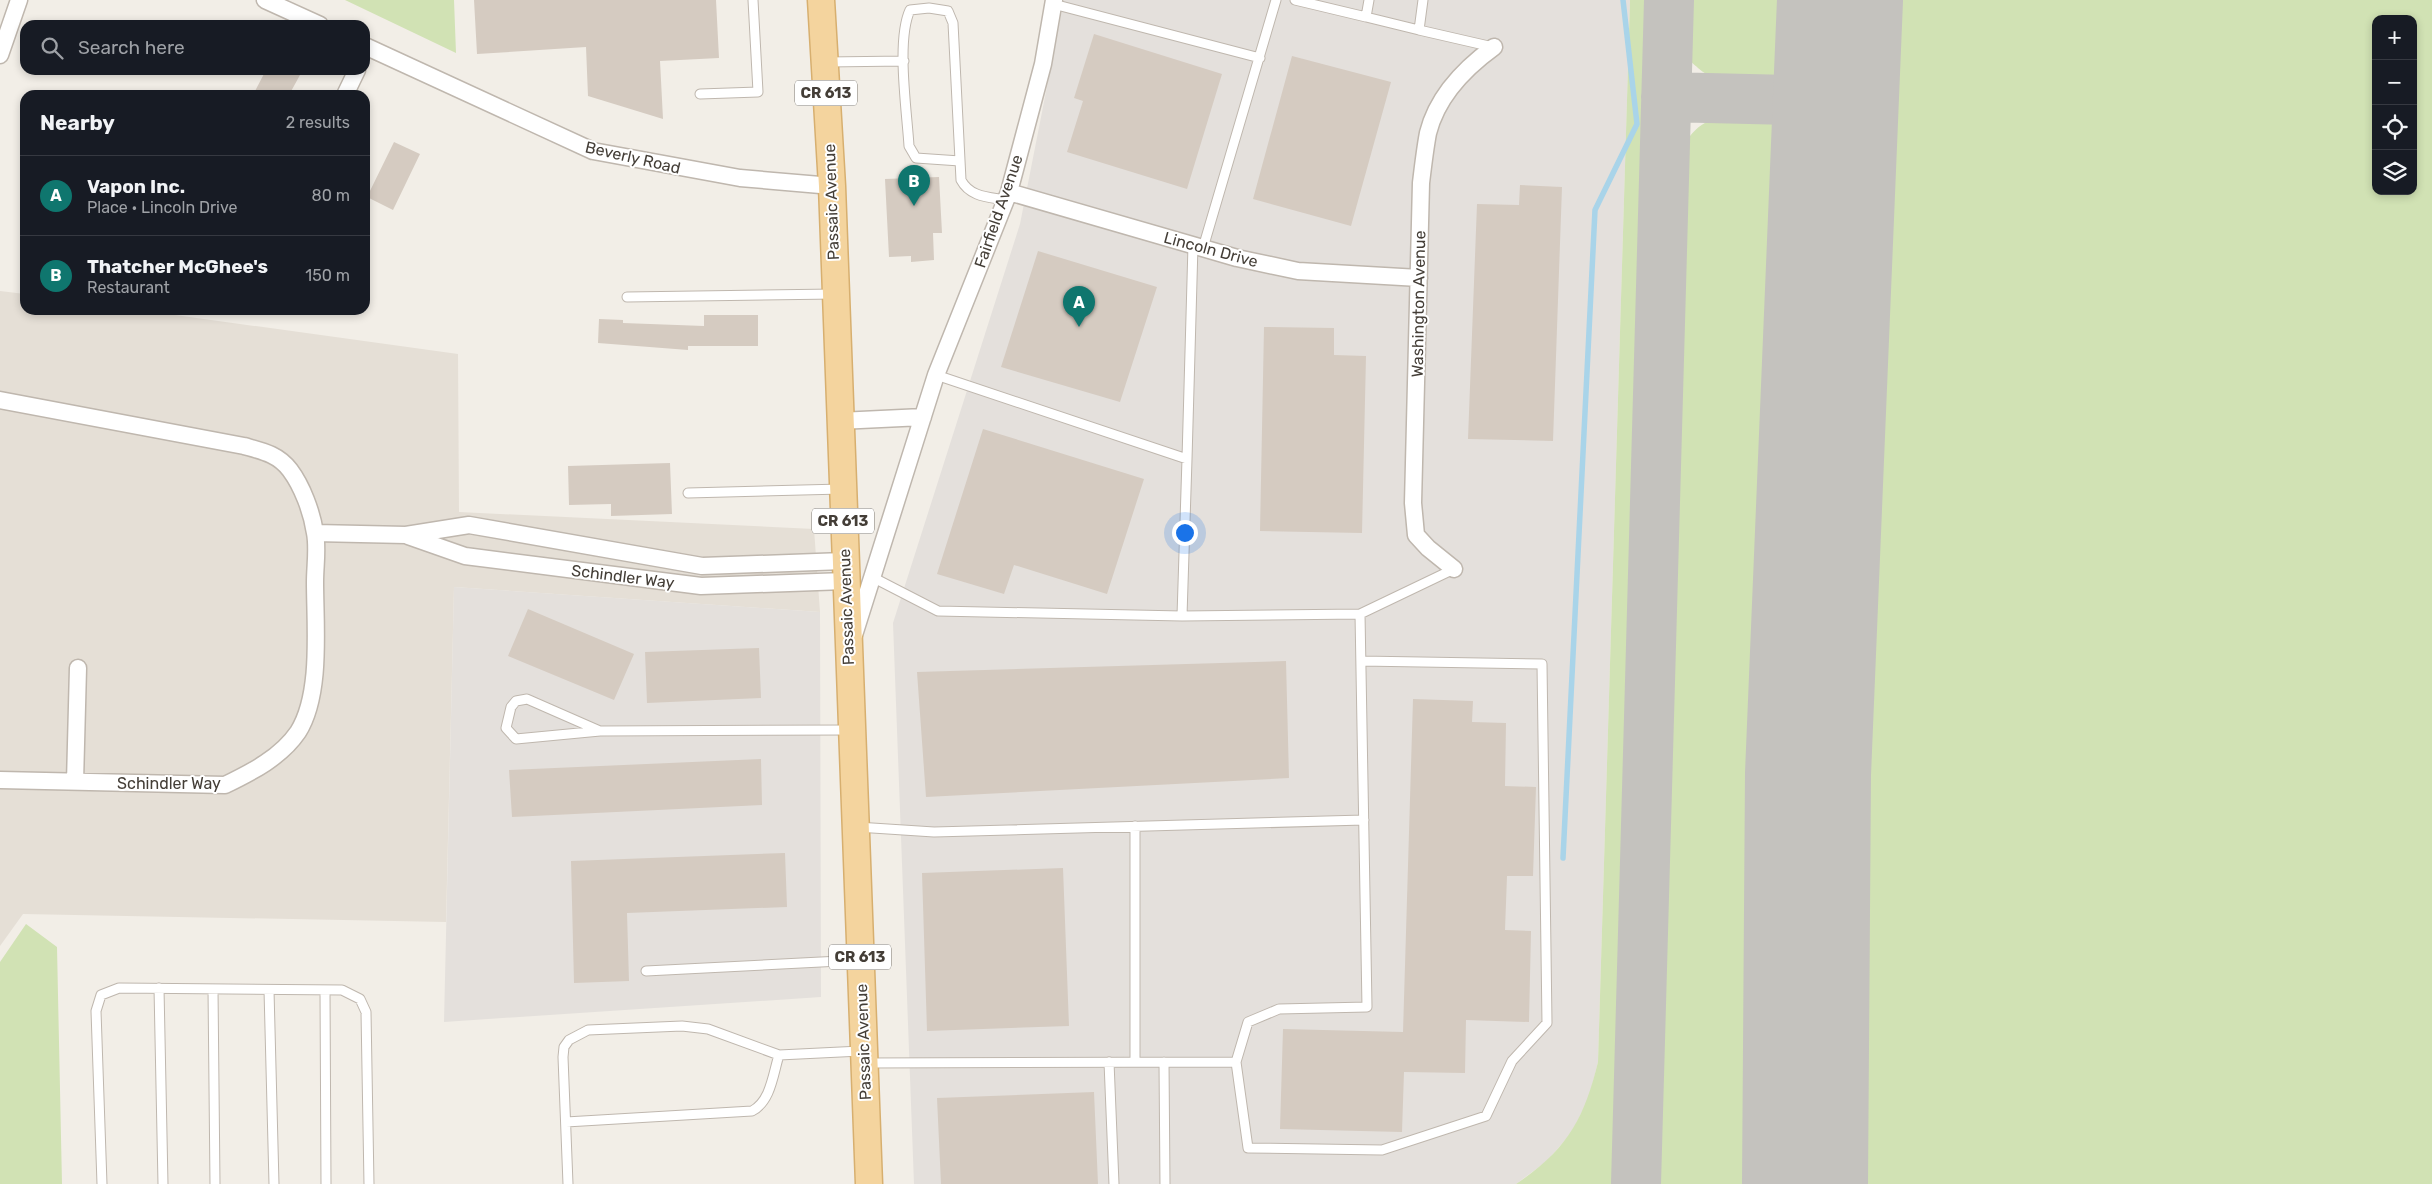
<!DOCTYPE html>
<html lang="en">
<head>
<meta charset="utf-8">
<style>
  body { margin:0; font-family:Rubik,sans-serif; background:#20242c; color:#f1f3f6 }
  .controls { position:absolute; right:15px; top:15px; display:grid; overflow:hidden; border-radius:10px; box-shadow:0 2px 8px #0003 }
  .controls button { width:45px; height:45px; display:grid; place-items:center; padding:0; border:0; border-bottom:1px solid #363941; background:#171b24; color:#f1f3f6; font:25px sans-serif }
  .you { position:absolute; left:1184px; top:532px; width:18px; height:18px; margin:-12px; border:4px solid #fff; border-radius:50%; background:#1a73e8; box-shadow:0 0 0 8px #1a73e833 }
  .badge { display:grid; place-items:center; width:32px; height:32px; border-radius:50%; background:#0f766e; color:#fff; font-size:16px; font-weight:700 }
  .pin { position:absolute; translate:-50% -41px; filter:drop-shadow(0 1px 2px #0008) }
  .pin::after { content:''; position:absolute; top:26px; width:18px; height:15px; background:inherit; clip-path:polygon(0 0,100% 0,50% 100%) }
  .list { margin:0; padding:0; list-style:none }
  h2 { display:flex; justify-content:space-between; align-items:center; height:65px; margin:0; padding:0 20px; font-size:21px }
  h2 small { font-size:16px; font-weight:400; color:#9ea1a6 }
  .list li { display:grid; grid-template-columns:32px 1fr auto; gap:15px; align-items:center; box-sizing:border-box; height:80px; padding:0 20px; border-top:1px solid #363941 }
  .list b { display:block; font-size:19px; white-space:nowrap }
  .list p { margin:0; font-size:16px; white-space:nowrap; color:#9ea1a6 }
  .list em { font-size:16px; font-style:normal; color:#9ea1a6 }
  .icon { flex:none; width:28px; height:28px; fill:none; stroke:currentColor; stroke-width:2; stroke-linecap:round; stroke-linejoin:round }
  .map { position:relative; flex:none; width:2432px; height:1184px; overflow:hidden }
  .search { position:absolute; background:#171b24; box-shadow:0 2px 8px #0003; left:20px; top:20px; width:350px; height:55px; display:flex; align-items:center; gap:12px; box-sizing:border-box; padding:0 18px; border-radius:15px; color:#9ea1a6; font-size:19px }
  .panel { position:absolute; background:#171b24; box-shadow:0 2px 8px #0003; left:20px; top:90px; width:350px; height:225px; border-radius:15px }
  .map>svg:first-child { display:block }
  .residential { fill:#e5dfd6 }
  .industrial { fill:#e4e0dc }
  .green { fill:#d1e2b4; fill-rule:evenodd }
  .lines { fill:none; stroke-linecap:round; stroke-linejoin:round }
  .stream { stroke:#a9d4e9; stroke-width:5.5 }
  .taxiway { stroke:#c4c2be; stroke-width:50 }
  .runway { stroke:#c4c2be; stroke-width:126 }
  .building { fill:#d5cbc1 }
  .lane-casing { stroke:#bfb7ae; stroke-width:11 }
  .street-casing { stroke:#bfb7ae; stroke-width:19 }
  .primary-casing { stroke:#d7af6f; stroke-width:29 }
  .lane { stroke:#fff; stroke-width:9 }
  .street { stroke:#fff; stroke-width:16 }
  .primary { stroke:#f4d49e; stroke-width:26 }
  .labels { text-anchor:middle; stroke-width:4; stroke-linejoin:round; paint-order:stroke }
  .shield { fill:#fff; stroke:#7c7873; stroke-width:1 }
  .shield-label { font-size:15px; font-weight:bold; fill:#443e37 }
  .street-label { font-size:16px; fill:#443e37; stroke:#fff }
</style>
</head>
<body>
<div class="map">
<svg width="2432" height="1184" viewBox="0 0 2432 1184">
  <rect width="100%" height="100%" fill="#f2eee7"/>
  <path class="residential" d="M0 291 25 294V310H139L458 354 459 512 814 529 820 612 454 587 446 922 23 914 0 946Z"/>
  <path class="industrial" d="M1064 0H1630L1598 1062 1589 1098 1572 1132 1547 1161 1516 1184H914L893 623 1020 224Z
    M454 587 820 612 821 997 444 1022Z"/>
  <path class="green" d="M345 0H454L456 53Z
    M1630 0H1652L1618 1184H1516C1567 1150 1584 1119 1598 1062Z
    M1685 0H1804C1803 19 1807 44 1795 60 1775 88 1722 90 1698 68 1695 65 1690 62 1688 57 1681 39 1685 19 1685 0Z
    M1877 0H2432V1184H1843ZM2376 19H2413V191H2376Z
    M1739 113C1779 121 1793 128 1801 170L1771 1184H1653L1681 178C1682 168 1681 152 1686 143 1696 122 1718 116 1739 113Z
    M26 924 57 947 62 1184H0V962Z"/>
  <g class="lines">
    <path class="stream" d="M1563 858 1595 210 1637 124 1623 0"/>
    <path class="taxiway" d="M1666 97 1837 101
      M1636 1184 1669 0"/>
    <path class="runway" d="M1805 1184 1808 774 1840 0"/>
  </g>
  <path class="building" d="M474 0H716L719 58 660 61 663 119 588 96 586 47 477 54Z
    M1094 34 1222 74 1187 189 1067 152 1083 101 1074 98Z
    M1292 56 1391 82 1351 226 1253 199Z
    M266 70H290L300 75 289 95H253Z
    M394 142 420 154 393 210 367 197Z
    M939 177 942 233H933L934 260 911 262V256L889 257 885 179Z
    M1520 185 1562 187 1553 441 1468 439 1477 204 1519 205Z
    M1038 251 1157 287 1120 402 1001 367Z
    M704 315H758V346H688V350L598 343 599 319 623 320V323L704 326Z
    M1264 327 1334 328V355L1366 356 1362 533 1260 531Z
    M983 429 1144 479 1107 594 1014 565 1004 594 937 574Z
    M670 463 672 514 611 516V504L569 505 568 466Z
    M528 609 634 654 614 700 508 656Z
    M759 648 761 698 647 703 645 652Z
    M1286 661 1289 778 926 797 917 672Z
    M1413 699 1473 701 1472 722 1506 723 1505 786 1536 787 1533 876H1507L1505 930 1531 931 1529 1022 1466 1020 1465 1073 1404 1072 1402 1132 1280 1129 1283 1029 1403 1032Z
    M761 759 762 805 512 817 509 770Z
    M785 853 787 907 627 913 629 981 574 983 571 861Z
    M1063 868 1069 1026 927 1031 922 873Z
    M1094 1092 1098 1184H941L937 1098Z"/>
  <g class="lines">
    <defs>
      <path id="lane" d="M1295 0 1366 17 1369 0
        M1423 0 1419 30 1493 47
        M1053 4 1260 58
        M1366 17 1419 30
        M827 62 904 61
        M700 94 758 92 753 0
        M960 161 916 158 909 146C907 112 896 40 910 10L929 8 948 11 953 23 961 180C970 197 988 197 1005 200
        M1203 248 1276 0
        M627 297 835 294
        M936 375 1187 459 1193 245
        M688 493 842 489
        M1360 614 1454 569
        M1182 616 1187 459
        M600 731 516 739 506 728 511 707 516 701 527 699 600 731 850 730
        M857 827 934 832 1364 820
        M646 971 860 960
        M159 988 163 1184
        M213 989 215 1184
        M269 990 274 1184
        M325 990 326 1184
        M1109 1062 1114 1184
        M1135 1062V826
        M1164 1062 1165 1184
        M1236 1062 1248 1148 1382 1150 1486 1116 1512 1061 1547 1023 1542 664 1361 661
        M867 1063 1236 1062 1248 1022 1279 1009 1367 1007 1360 614 1182 616 938 611 872 577
        M566 1122 752 1111C771 1101 773 1074 779 1055
        M102 1184 96 1011 101 995 119 988 342 990 360 999 366 1012 369 1184
        M568 1184 563 1057 564 1047 569 1040 588 1030 682 1026 708 1029 779 1055 861 1051"/>
      <path id="street" d="M265 0 320 25
        M365 46 593 151 740 178 832 186
        M0 55 19 0
        M345 95 357 70
        M1009 192 1237 258 1298 271 1419 278
        M0 400 244 446C262 451 278 454 290 470 302 486 312 512 315 533 318 548 315 566 315 582 315 626 322 694 298 732 281 757 252 772 225 785L0 780
        M839 421 923 417
        M315 533 406 535 469 525 702 566 844 561
        M408 536 465 556 701 586 845 581
        M1454 569 1428 548 1416 535 1413 503 1421 183C1423 166 1425 149 1428 133 1437 97 1465 68 1494 47
        M854 635 936 375 1009 192 1043 64 1054 0
        M75 782 78 668"/>
      <path id="primary" d="M821 0 832 186 869 1184"/>
    </defs>
    <use href="#lane" class="lane-casing"/>
    <use href="#street" class="street-casing"/>
    <use href="#primary" class="primary-casing"/>
    <use href="#lane" class="lane"/>
    <use href="#street" class="street"/>
    <use href="#primary" class="primary"/>
  </g>
  <g class="labels">
    <g class="shield">
      <rect x="795" y="80.5" width="62" height="25" rx="4"/>
      <rect x="812" y="508.5" width="62" height="25" rx="4"/>
      <rect x="829" y="944.5" width="62" height="25" rx="4"/>
    </g>
    <g class="shield-label">
      <text x="826" y="98">CR 613</text>
      <text x="843" y="526">CR 613</text>
      <text x="860" y="962">CR 613</text>
    </g>
    <g class="street-label">
      <text transform="translate(633 157) rotate(13)" y="6">Beverly Road</text>
      <text transform="translate(831 202) rotate(-92)" y="6">Passaic Avenue</text>
      <text transform="translate(998 211) rotate(-71)" y="6">Fairfield Avenue</text>
      <text transform="translate(1211 249) rotate(15)" y="6">Lincoln Drive</text>
      <text transform="translate(1418 304) rotate(-89)" y="6">Washington Avenue</text>
      <text transform="translate(623 576) rotate(7)" y="6">Schindler Way</text>
      <text transform="translate(846 607) rotate(-92)" y="6">Passaic Avenue</text>
      <text x="169" y="789">Schindler Way</text>
      <text transform="translate(863 1042) rotate(-92)" y="6">Passaic Avenue</text>
    </g>
  </g>
</svg>
<div class="controls">
<button>+</button>
<button>−</button>
<button><svg class="icon" aria-label="locate" viewBox="0 0 24 24"><circle cx="12" cy="12" r="6"/><path d="M12 2v4M12 18v4M2 12h4M18 12h4"/></svg></button>
<button><svg class="icon" aria-label="layers" viewBox="0 0 24 24"><path d="M12 4l9 5-9 5-9-5zM3 14l9 5 9-5"/></svg></button>
</div>
<div class="you"></div>
<div class="pin badge" style="left:1079px;top:327px">A</div>
<div class="pin badge" style="left:914px;top:206px">B</div>
<div class="search"><svg class="icon" aria-label="search" viewBox="0 0 24 24"><circle cx="10" cy="10" r="6"/><path d="M15 15l6 6"/></svg>Search here</div>
<section class="panel">
<h2>Nearby<small>2 results</small></h2>
<ul class="list">
<li><span class="badge">A</span><div><b>Vapon Inc.</b><p>Place · Lincoln Drive</p></div><em>80 m</em></li>
<li><span class="badge">B</span><div><b>Thatcher McGhee's</b><p>Restaurant</p></div><em>150 m</em></li>
</ul>
</section>
</div>
</body>
</html>
